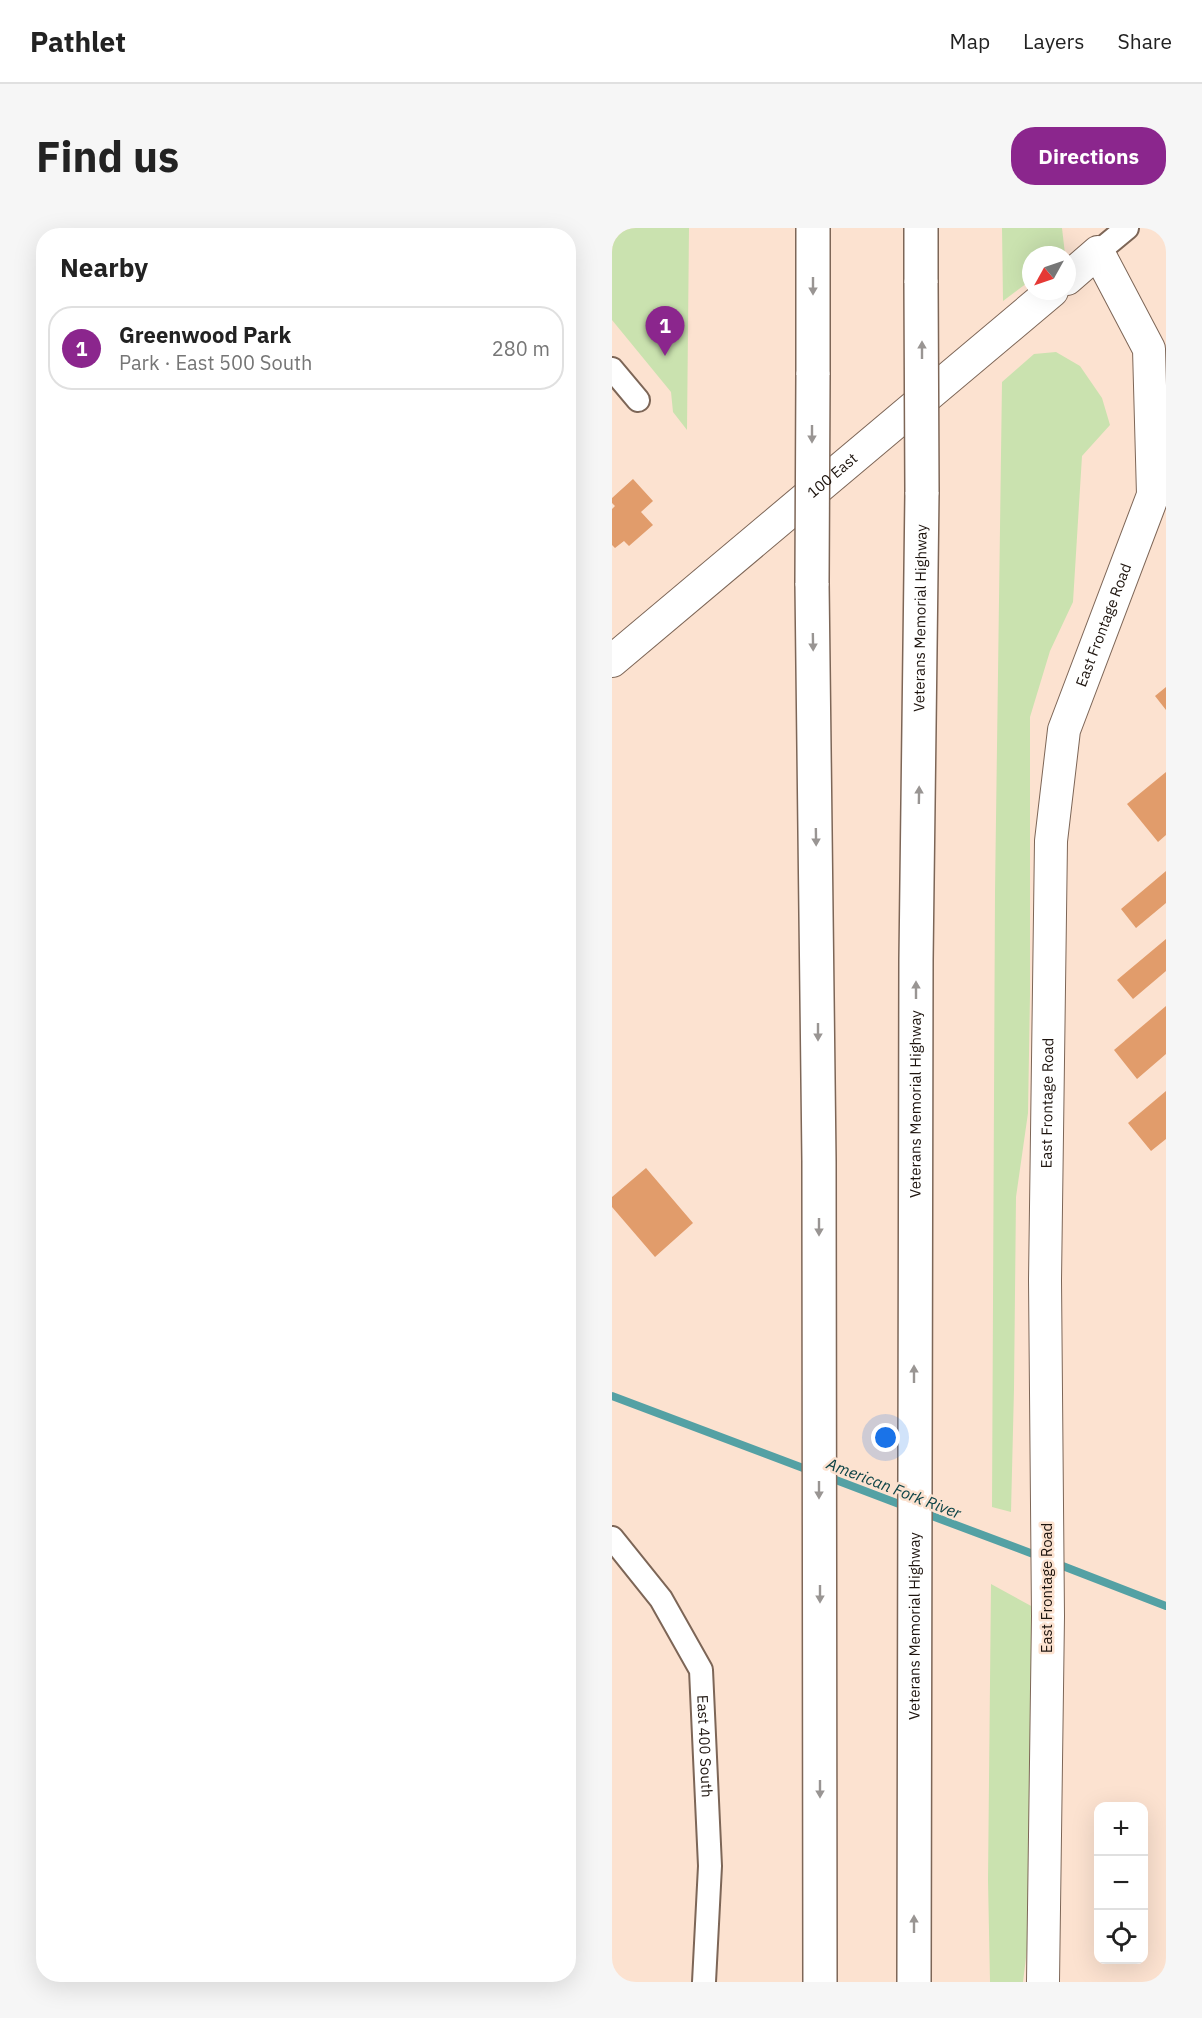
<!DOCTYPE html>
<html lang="en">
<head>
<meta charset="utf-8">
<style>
  body { margin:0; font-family:"IBM Plex Sans",sans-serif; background:#f6f6f6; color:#222 }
  .controls { position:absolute; right:18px; bottom:18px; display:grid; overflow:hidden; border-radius:12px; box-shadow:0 6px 24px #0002 }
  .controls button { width:54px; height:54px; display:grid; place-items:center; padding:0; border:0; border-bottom:2px solid #e0e0e0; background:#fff; color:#222; font:30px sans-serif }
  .compass { position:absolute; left:410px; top:18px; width:54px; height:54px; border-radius:50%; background:#fff; box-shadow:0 6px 24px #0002; rotate:230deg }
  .you { position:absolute; left:274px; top:1210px; width:21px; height:21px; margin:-15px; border:4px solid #fff; border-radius:50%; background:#1a73e8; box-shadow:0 0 0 9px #1a73e833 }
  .badge { display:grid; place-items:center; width:39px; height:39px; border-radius:50%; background:#8b268d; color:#fff; font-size:20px; font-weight:700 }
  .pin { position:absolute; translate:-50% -50px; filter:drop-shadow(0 2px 3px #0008) }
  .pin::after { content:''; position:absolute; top:32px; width:21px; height:18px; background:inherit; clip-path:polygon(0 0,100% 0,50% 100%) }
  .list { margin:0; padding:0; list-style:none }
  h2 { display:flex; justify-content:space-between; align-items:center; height:78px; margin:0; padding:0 24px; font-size:26px }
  h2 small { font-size:20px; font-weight:400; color:#767676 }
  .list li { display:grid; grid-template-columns:39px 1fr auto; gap:18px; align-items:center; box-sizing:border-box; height:84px; margin:0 12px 12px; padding:0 12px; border:2px solid #e0e0e0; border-radius:24px }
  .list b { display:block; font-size:22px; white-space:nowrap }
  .list p { margin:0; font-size:20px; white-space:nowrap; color:#767676 }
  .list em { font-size:20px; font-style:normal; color:#767676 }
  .icon { flex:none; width:33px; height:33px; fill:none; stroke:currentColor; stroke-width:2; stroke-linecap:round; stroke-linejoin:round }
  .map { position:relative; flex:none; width:554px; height:1754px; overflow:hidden; border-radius:24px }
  header { display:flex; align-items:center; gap:36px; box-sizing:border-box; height:84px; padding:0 30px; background:#fff; border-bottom:2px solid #e0e0e0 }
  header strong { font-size:28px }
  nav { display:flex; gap:33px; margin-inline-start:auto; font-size:21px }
  .intro { display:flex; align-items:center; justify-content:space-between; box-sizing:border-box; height:144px; padding:0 36px }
  h1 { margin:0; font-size:42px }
  .button { padding:15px 27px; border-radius:24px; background:#8b268d; color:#fff; font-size:21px; font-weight:700 }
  main { display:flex; gap:36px; padding:0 36px }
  aside { flex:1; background:#fff; border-radius:24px; box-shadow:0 6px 24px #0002 }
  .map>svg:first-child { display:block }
  .green { fill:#cae2af }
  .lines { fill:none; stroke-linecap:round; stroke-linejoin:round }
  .stream { stroke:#54a1a4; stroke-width:8 }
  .building { fill:#e19c6b }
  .street-casing { stroke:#7d6657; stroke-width:26 }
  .secondary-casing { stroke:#7d6657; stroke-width:34 }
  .highway-casing { stroke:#7d6657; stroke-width:36 }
  .street { stroke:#fff; stroke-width:22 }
  .secondary { stroke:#fff; stroke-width:32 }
  .highway { stroke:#fff; stroke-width:33 }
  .highway-bridge-casing { stroke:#7d6657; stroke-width:36; stroke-linecap:butt }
  .highway-bridge { stroke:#fff; stroke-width:33 }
  .oneway { fill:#999593 }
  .labels { text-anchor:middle; stroke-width:5; stroke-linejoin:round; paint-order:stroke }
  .street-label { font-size:15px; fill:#1d140e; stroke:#fce2d0 }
  .water-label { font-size:16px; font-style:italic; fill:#0e4447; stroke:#fce2d0 }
</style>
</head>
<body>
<header>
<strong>Pathlet</strong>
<nav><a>Map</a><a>Layers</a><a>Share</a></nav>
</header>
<div class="intro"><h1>Find us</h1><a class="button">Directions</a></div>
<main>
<aside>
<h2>Nearby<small></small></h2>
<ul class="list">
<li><span class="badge">1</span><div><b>Greenwood Park</b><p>Park · East 500 South</p></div><em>280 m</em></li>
</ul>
</aside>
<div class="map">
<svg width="554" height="1754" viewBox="0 0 554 1754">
  <rect width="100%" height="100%" fill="#fce2d0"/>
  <path class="green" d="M0 0H77L75 202 61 184 59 164 0 92Z
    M390 0H450L453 26 419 27V52L391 73Z
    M444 124 468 138 490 170 498 197 470 228 461 374 438 423 418 489V767L416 885 404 969 402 1161 399 1284 380 1279 383 664 390 154 422 126Z
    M379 1356 421 1379 418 1697 411 1754H378L376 1652Z"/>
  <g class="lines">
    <path class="stream" d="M0 1168 199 1243
      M216 1249 295 1279
      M312 1285 429 1329
      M443 1335 554 1378"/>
  </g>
  <path class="building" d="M21 251 41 273 29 284 41 297 17 318 12 313 3 320 0 317V281L3 278 0 275V270Z
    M554 459V482L543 468Z
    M554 544V607L546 614 515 576Z
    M554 643V675L524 700 509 681Z
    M554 711V743L521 771 505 752Z
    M554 778V826L525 851 502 822Z
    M554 863V911L539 923 516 895Z
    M34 940 81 995 43 1029 0 979V969Z"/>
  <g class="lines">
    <defs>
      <g id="street">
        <path d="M486 24 515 0"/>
        <path d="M0 141 26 172"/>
        <path id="s1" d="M0 1310 49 1371 89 1442 98 1638 92 1754"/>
      </g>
      <g id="secondary">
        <path id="s2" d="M0 433 440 63"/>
        <path id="s3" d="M431 1754 436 1388 433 1052 439 613 452 502 541 267 537 121 486 24 455 51"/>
      </g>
      <g id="highway">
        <path d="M309 0V55"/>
        <path d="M201 147V0"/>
        <path d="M200 355 207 933 208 1754"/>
        <path id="s4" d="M302 1754 304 732 310 264"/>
      </g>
    </defs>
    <use href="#street" class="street-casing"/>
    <use href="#secondary" class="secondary-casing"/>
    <use href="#highway" class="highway-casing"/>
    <use href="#street" class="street"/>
    <use href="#secondary" class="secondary"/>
    <use href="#highway" class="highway"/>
    <defs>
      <path id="highway-bridge" d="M309 55 310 264
        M200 355 201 147"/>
    </defs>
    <use href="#highway-bridge" class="highway-bridge-casing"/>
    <use href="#highway-bridge" class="highway-bridge"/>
  </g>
  <defs><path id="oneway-solid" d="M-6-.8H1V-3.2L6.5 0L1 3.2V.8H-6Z" transform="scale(1.5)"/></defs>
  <g class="oneway">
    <use href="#oneway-solid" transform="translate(201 58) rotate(90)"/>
    <use href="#oneway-solid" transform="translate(310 122) rotate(-90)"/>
    <use href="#oneway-solid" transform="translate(200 206) rotate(90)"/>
    <use href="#oneway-solid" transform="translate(201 414) rotate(89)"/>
    <use href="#oneway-solid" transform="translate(307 567) rotate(-89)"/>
    <use href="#oneway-solid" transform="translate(204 609) rotate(89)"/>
    <use href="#oneway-solid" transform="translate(304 762) rotate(-90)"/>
    <use href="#oneway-solid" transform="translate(206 804) rotate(90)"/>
    <use href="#oneway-solid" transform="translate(207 999) rotate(90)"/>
    <use href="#oneway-solid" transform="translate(302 1146) rotate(-90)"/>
    <use href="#oneway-solid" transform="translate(207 1262) rotate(90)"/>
    <use href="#oneway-solid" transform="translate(208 1366) rotate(90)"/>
    <use href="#oneway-solid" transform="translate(208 1561) rotate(90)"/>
    <use href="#oneway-solid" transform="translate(302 1696) rotate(-90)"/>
  </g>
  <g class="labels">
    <g class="street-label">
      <text dy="5" stroke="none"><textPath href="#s2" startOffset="288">100 East</textPath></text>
      <text dy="5" stroke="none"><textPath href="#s4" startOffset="1364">Veterans Memorial Highway</textPath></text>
      <text dy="5" stroke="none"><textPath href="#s3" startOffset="1365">East Frontage Road</textPath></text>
      <text dy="5" stroke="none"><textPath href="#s3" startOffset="879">East Frontage Road</textPath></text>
      <text dy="5" stroke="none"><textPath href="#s4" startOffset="878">Veterans Memorial Highway</textPath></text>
      <text transform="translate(435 1360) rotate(-90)" y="5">East Frontage Road</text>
      <text dy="5" stroke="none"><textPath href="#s4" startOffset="356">Veterans Memorial Highway</textPath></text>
      <text dy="5" stroke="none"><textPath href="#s1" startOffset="236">East 400 South</textPath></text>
    </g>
    <g class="water-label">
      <text transform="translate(282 1260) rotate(21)" y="6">American Fork River</text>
    </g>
  </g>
</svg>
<div class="controls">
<button>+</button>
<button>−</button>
<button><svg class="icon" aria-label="locate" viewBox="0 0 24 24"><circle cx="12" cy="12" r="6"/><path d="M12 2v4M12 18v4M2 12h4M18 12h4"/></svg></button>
</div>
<svg class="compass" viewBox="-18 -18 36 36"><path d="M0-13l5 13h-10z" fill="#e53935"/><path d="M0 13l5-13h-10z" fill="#767676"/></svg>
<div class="you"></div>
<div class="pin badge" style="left:53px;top:128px">1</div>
</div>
</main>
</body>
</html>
